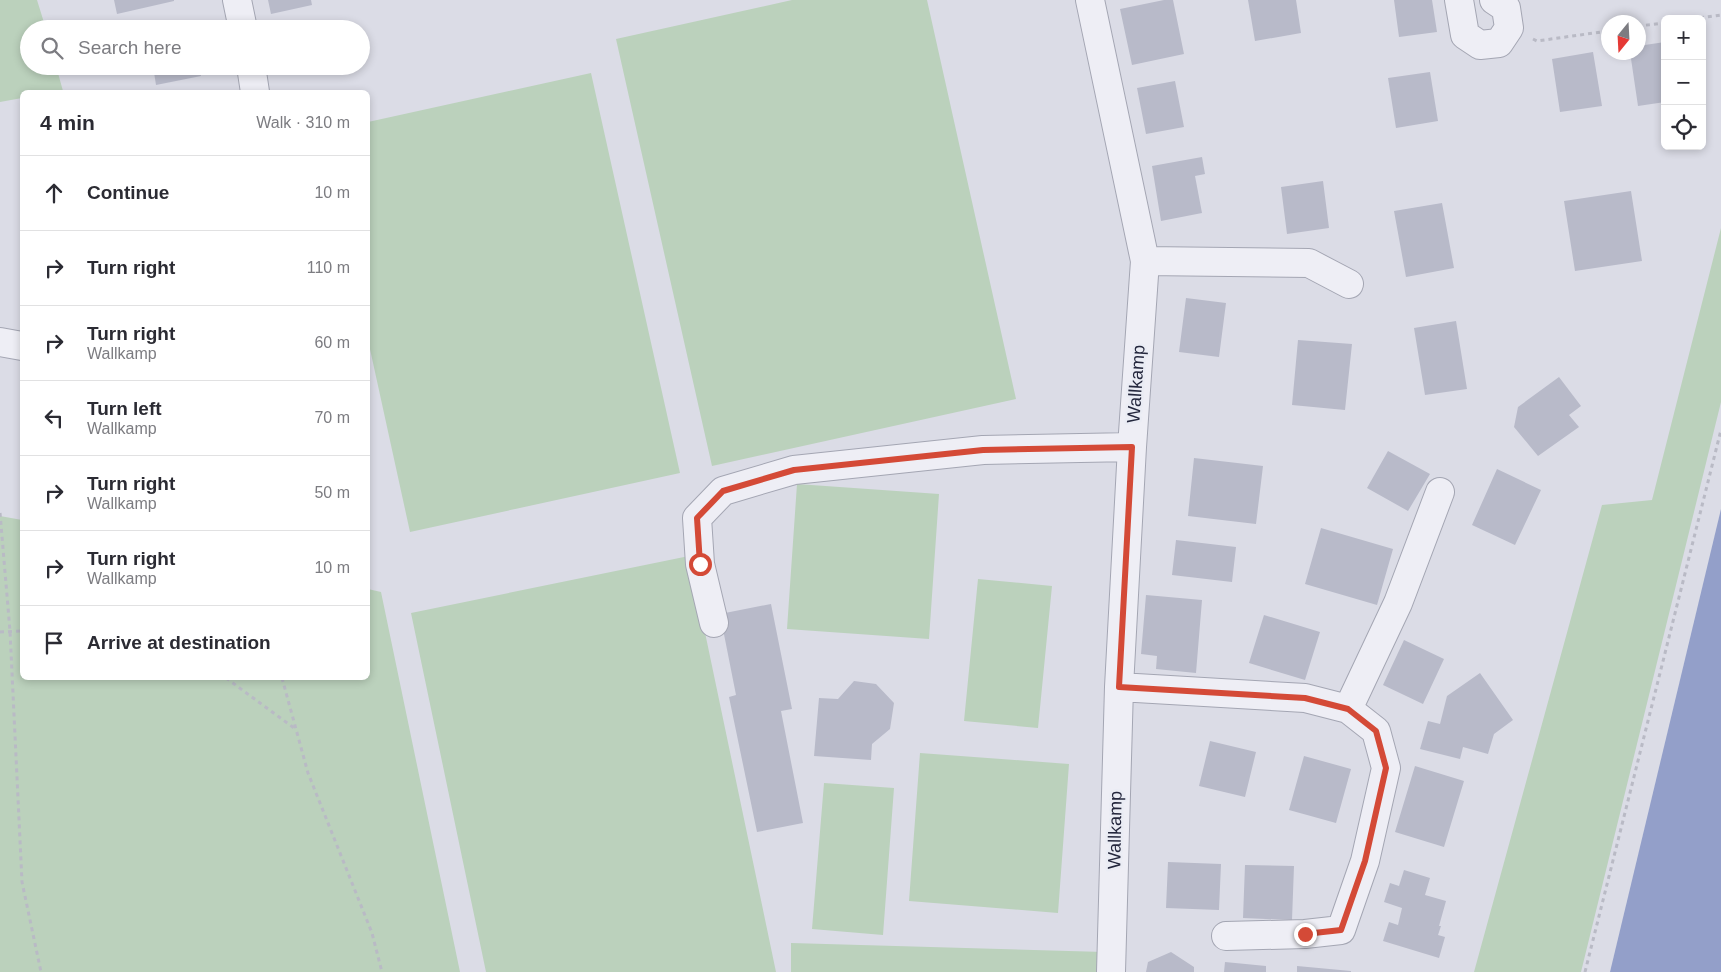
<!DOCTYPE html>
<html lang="en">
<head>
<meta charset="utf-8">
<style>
  body { margin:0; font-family:Helvetica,sans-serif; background:#f2f2f3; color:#2b2b33 }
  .controls { position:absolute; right:15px; top:15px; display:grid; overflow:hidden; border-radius:8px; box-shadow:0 2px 8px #0003 }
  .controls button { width:45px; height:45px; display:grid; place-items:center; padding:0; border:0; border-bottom:1px solid #e1e1e2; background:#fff; color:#2b2b33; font:25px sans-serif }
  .compass { position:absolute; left:1601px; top:15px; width:45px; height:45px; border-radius:50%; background:#fff; box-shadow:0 2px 8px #0003; rotate:198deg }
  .stop { position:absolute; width:15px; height:15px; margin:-11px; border:4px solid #d44a37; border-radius:50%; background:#fff }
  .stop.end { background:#d44a37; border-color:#fff; box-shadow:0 1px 5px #0008 }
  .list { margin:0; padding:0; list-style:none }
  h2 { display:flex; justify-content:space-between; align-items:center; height:65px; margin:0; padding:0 20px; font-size:21px }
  h2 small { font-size:16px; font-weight:400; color:#7c7c81 }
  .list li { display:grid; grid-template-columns:32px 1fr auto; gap:15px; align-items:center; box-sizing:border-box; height:75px; padding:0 20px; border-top:1px solid #e1e1e2 }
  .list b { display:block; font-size:19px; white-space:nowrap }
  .list p { margin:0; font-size:16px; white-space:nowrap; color:#7c7c81 }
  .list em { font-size:16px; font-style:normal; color:#7c7c81 }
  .icon { flex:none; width:28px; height:28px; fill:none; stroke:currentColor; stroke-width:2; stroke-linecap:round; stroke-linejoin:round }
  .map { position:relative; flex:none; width:1721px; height:972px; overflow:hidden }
  .search { position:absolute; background:#fff; box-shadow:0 2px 8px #0003; left:20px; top:20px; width:350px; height:55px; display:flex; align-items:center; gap:12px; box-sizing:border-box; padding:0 18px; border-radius:28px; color:#7c7c81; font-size:19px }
  .panel { position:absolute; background:#fff; box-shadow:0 2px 8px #0003; left:20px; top:90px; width:350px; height:590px; border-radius:8px }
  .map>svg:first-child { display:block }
  .green { fill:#bbd1bc }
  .water { fill:#939fc9 }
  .building { fill:#b8bac9 }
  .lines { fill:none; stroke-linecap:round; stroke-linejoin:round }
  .minor-casing { stroke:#a4a6b3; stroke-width:30 }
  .path { stroke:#b9bac5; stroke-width:3; stroke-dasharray:4 4; stroke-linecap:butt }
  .minor { stroke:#eeeef5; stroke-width:28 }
  .route { stroke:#d44a37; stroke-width:6 }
  .labels { text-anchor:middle; stroke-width:5; stroke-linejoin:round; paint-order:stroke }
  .street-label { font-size:18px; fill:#24273d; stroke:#eaecf4 }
</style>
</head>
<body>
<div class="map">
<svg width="1721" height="972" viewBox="0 0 1721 972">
  <rect width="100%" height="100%" fill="#dbdce6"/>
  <path class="green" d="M0 0H37L46 29H29V66H56L63 91 22 92V98L0 102Z
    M792 0H927L1016 399 712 466 616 39Z
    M591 73 680 473 410 532 368 340V122Z
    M1721 228V402L1581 972H1474L1602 505 1652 500Z
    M797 484 939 494 929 639 787 629Z
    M0 516 22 520V678H368V589L381 592 460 972H0Z
    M689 556 776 972H486L411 613Z
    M978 579 1052 586 1038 728 964 721Z
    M920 753 1069 764 1058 913 909 901Z
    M824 783 894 788 883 935 812 929Z
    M791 943 1104 952V972H791Z"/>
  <path class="water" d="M1721 509V972H1610Z"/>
  <path class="building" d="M114 0H174V1L117 14Z
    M268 0H311L312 5 271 14Z
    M1164 0H1173L1184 54 1132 65 1120 9Z
    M1248 0H1296L1301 33 1255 41Z
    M1394 0H1432L1437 32 1399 37Z
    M1665 42V102L1638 106 1630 52H1638V46Z
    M1593 52 1602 106 1560 112 1552 59Z
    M153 66H199L201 76 156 85Z
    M1430 72 1438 121 1396 128 1388 78Z
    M1175 81 1184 127 1146 134 1137 88Z
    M1202 157 1205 174 1195 176 1202 213 1161 221 1152 166Z
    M1323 181 1329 228 1287 234 1281 187Z
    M1631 191 1642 261 1575 271 1564 201Z
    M1442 203 1454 268 1406 277 1394 211Z
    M1186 298 1226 303 1219 357 1179 352Z
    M1456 321 1467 389 1425 395 1414 328Z
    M1298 340 1352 344 1345 410 1292 405Z
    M1559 377 1581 406 1569 415 1579 427 1538 456 1514 427 1518 407Z
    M1388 451 1430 474 1408 511 1367 488Z
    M1194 458 1263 466 1256 524 1188 516Z
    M1497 469 1541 490 1515 545 1472 525Z
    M1321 528 1393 549 1377 605 1305 584Z
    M1176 540 1236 547 1232 582 1172 575Z
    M1146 595 1202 600 1196 673 1156 669 1157 656 1141 654Z
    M771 604 792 709 781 711 803 823 757 832 729 697 736 695 720 614Z
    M1264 615 1320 632 1305 680 1249 663Z
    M1404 640 1444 659 1423 704 1383 685Z
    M1480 673 1513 720 1494 734 1488 754 1463 747 1460 759 1420 749 1428 721 1440 724 1447 696Z
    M854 681 876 684 894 703 890 729 872 744 871 760 814 756 819 698 838 699Z
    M1210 741 1256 752 1245 797 1199 786Z
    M1304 756 1351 769 1336 823 1289 810Z
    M1415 766 1464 781 1444 847 1395 832Z
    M1168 862 1221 864 1219 910 1166 908Z
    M1245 865 1294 866 1292 920 1243 918Z
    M1404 870 1430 878 1425 895 1446 901 1439 926H1441L1438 935 1445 937 1439 958 1383 941 1389 922 1398 925 1402 908 1384 902 1390 883 1399 886Z
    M1171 952 1194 967V972H1146L1148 962Z
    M1225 962 1266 966V972H1224Z
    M1297 966 1351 971V972H1297Z"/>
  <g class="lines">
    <defs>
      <path id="minor" d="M237 0 243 29
        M1090 0 1145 261 1132 447 1119 687 1111 972
        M1459 0 1465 35 1480 45 1499 43 1509 28 1506 8 1494 0
        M251 66 255 92
        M1145 261 1309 263 1349 284
        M0 342 22 346
        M714 623 700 564 697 518 723 491 794 470 983 450 1132 447
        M1119 687 1305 698 1348 709 1376 731 1386 768 1365 861 1341 930 1305 934 1226 936
        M1348 709 1398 603 1440 492"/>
    </defs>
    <use href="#minor" class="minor-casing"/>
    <path class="path" d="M1692 19 1721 15
      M1638 26 1665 23
      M1533 39 1537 41 1608 31
      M0 513 10 631 22 882 41 972
      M0 632 22 631
      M226 678 294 728
      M282 678 308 773 372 933 382 972
      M1585 972 1721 430"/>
    <use href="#minor" class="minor"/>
  </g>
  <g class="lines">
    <path class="route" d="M700 564 697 518 723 491 794 470 983 450 1132 447 1119 687 1305 698 1348 709 1376 731 1386 768 1365 861 1341 930 1305 934"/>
  </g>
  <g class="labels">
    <g class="street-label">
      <text transform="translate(1136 384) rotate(-86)" y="6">Wallkamp</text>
      <text transform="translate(1115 830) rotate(-89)" y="6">Wallkamp</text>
    </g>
  </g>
</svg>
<div class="controls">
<button>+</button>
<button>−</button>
<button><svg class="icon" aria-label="locate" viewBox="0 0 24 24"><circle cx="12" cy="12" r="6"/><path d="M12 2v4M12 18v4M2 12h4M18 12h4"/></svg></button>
</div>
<svg class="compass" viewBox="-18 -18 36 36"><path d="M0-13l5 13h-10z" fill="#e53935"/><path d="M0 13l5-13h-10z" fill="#7c7c81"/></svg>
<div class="stop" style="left:700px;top:564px"></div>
<div class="stop end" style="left:1305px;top:934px"></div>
<div class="search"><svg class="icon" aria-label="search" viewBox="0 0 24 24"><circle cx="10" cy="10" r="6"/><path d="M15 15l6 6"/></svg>Search here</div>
<section class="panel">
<h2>4 min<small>Walk · 310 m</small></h2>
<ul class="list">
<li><svg class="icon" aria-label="ahead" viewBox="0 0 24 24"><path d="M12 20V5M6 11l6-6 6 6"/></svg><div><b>Continue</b></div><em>10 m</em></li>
<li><svg class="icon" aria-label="right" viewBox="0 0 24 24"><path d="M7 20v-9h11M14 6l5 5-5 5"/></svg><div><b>Turn right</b></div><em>110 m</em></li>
<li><svg class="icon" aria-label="right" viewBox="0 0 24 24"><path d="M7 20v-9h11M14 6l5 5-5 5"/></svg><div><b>Turn right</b><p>Wallkamp</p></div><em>60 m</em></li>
<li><svg class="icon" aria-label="left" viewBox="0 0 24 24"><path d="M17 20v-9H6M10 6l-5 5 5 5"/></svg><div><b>Turn left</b><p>Wallkamp</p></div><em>70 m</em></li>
<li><svg class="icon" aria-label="right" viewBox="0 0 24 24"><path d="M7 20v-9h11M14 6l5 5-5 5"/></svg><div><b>Turn right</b><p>Wallkamp</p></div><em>50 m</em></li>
<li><svg class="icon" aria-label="right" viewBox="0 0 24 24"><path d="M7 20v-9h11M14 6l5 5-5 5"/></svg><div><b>Turn right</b><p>Wallkamp</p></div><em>10 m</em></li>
<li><svg class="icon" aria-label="arrive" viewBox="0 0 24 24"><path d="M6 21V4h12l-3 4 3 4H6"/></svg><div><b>Arrive at destination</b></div></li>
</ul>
</section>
</div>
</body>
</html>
